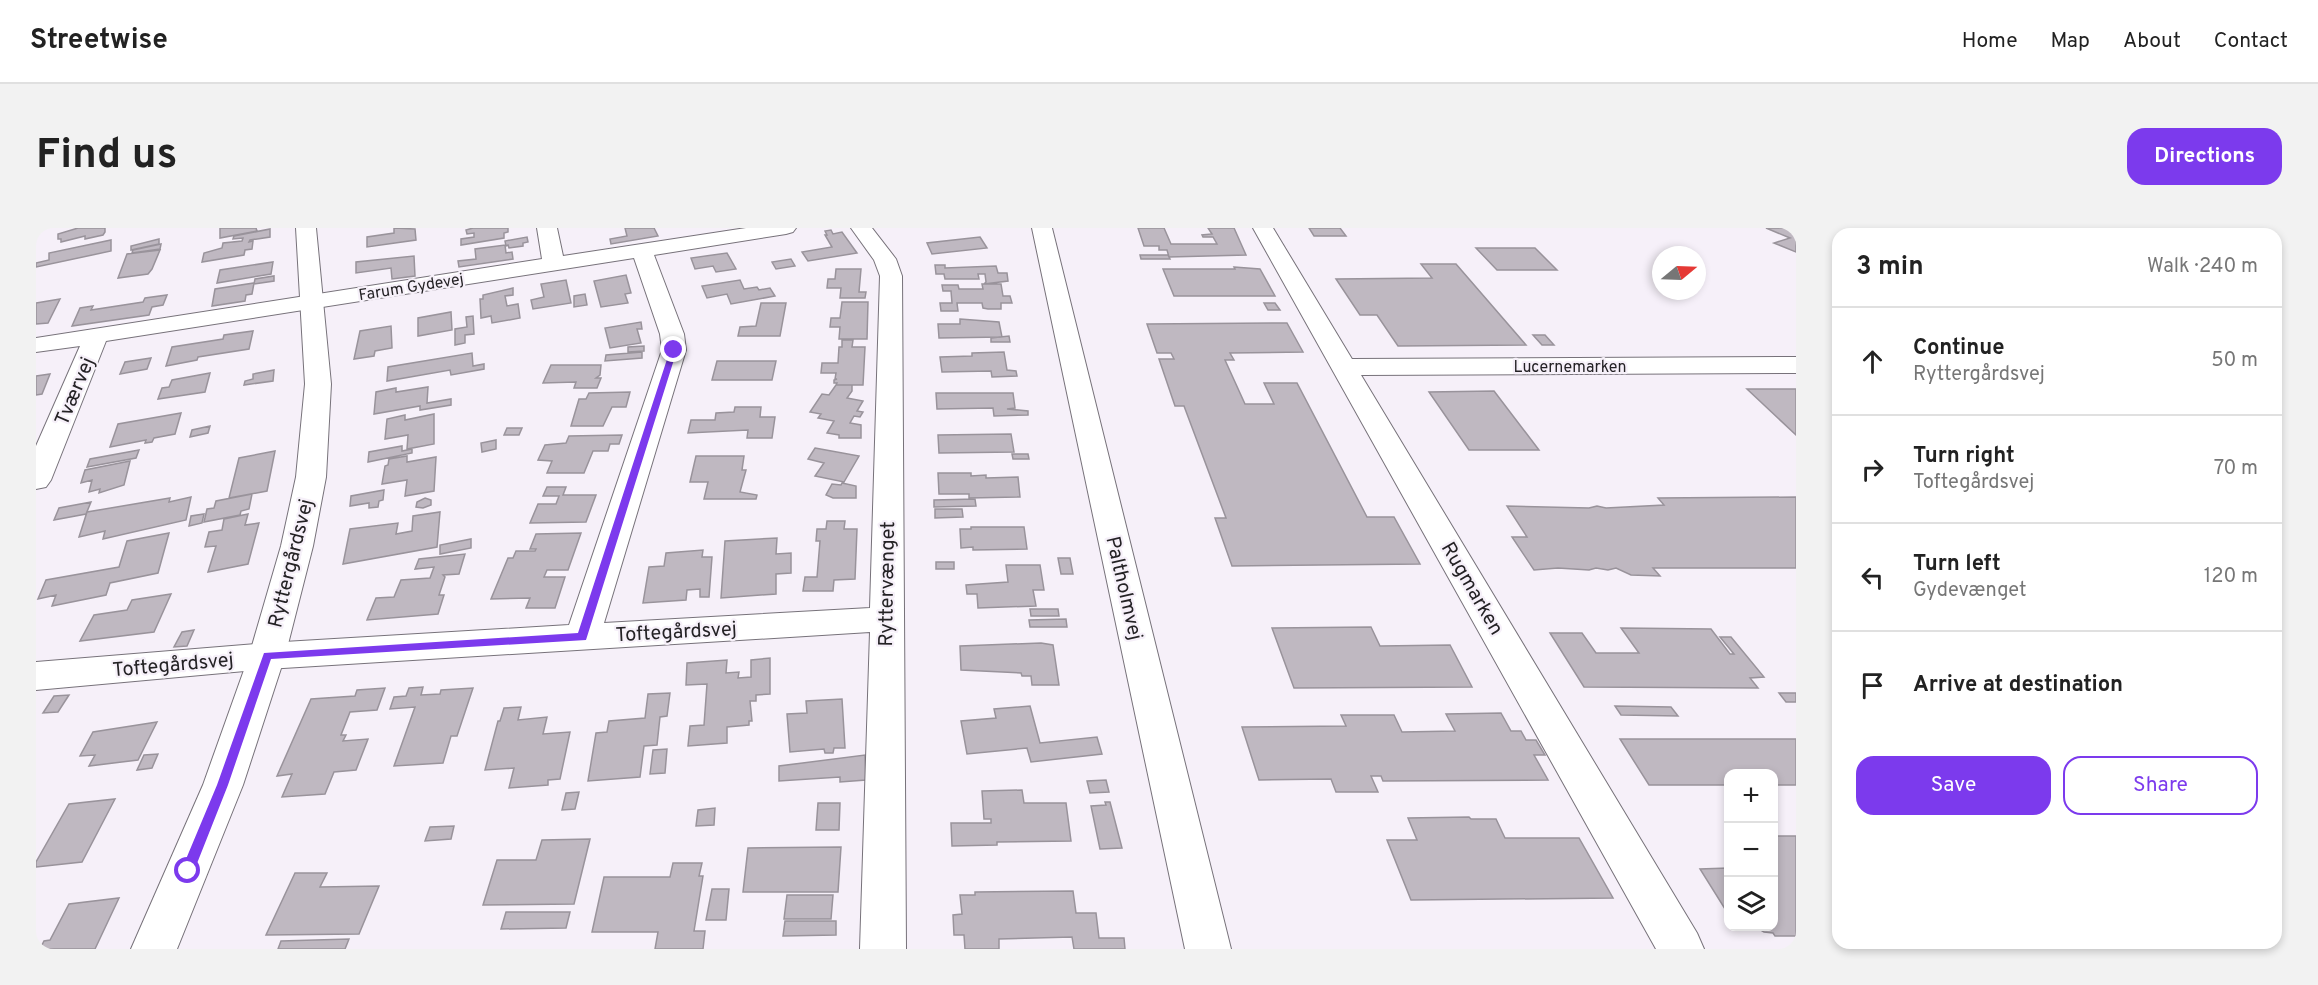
<!DOCTYPE html>
<html lang="en">
<head>
<meta charset="utf-8">
<style>
  body { margin:0; font-family:Overpass,sans-serif; background:#f2f2f2; color:#222 }
  .controls { position:absolute; right:18px; bottom:18px; display:grid; overflow:hidden; border-radius:12px; box-shadow:0 3px 9px #0003 }
  .controls button { width:54px; height:54px; display:grid; place-items:center; padding:0; border:0; border-bottom:2px solid #e0e0e0; background:#fff; color:#222; font:30px sans-serif }
  .compass { position:absolute; left:1616px; top:18px; width:54px; height:54px; border-radius:50%; background:#fff; box-shadow:0 3px 9px #0003; rotate:71deg }
  .stop { position:absolute; width:18px; height:18px; margin:-14px; border:4px solid #7c3aed; border-radius:50%; background:#fff }
  .stop.end { background:#7c3aed; border-color:#fff; box-shadow:0 2px 6px #0008 }
  .list { margin:0; padding:0; list-style:none }
  h2 { display:flex; justify-content:space-between; align-items:center; height:78px; margin:0; padding:0 24px; font-size:26px }
  h2 small { font-size:20px; font-weight:400; color:#767676 }
  .list li { display:grid; grid-template-columns:39px 1fr auto; gap:18px; align-items:center; box-sizing:border-box; height:108px; padding:0 24px; border-top:2px solid #e0e0e0 }
  .list b { display:block; font-size:22px; white-space:nowrap }
  .list p { margin:0; font-size:20px; white-space:nowrap; color:#767676 }
  .list em { font-size:20px; font-style:normal; color:#767676 }
  .actions { display:flex; gap:12px; padding:18px 24px }
  .actions a { flex:1; padding:14px 0; border:2px solid #7c3aed; border-radius:18px; text-align:center; font-size:21px; color:#7c3aed }
  .actions .main { background:#7c3aed; color:#fff }
  .icon { flex:none; width:33px; height:33px; fill:none; stroke:currentColor; stroke-width:2; stroke-linecap:round; stroke-linejoin:round }
  .map { position:relative; flex:none; width:1760px; height:721px; overflow:hidden; border-radius:18px }
  header { display:flex; align-items:center; gap:36px; box-sizing:border-box; height:84px; padding:0 30px; background:#fff; border-bottom:2px solid #e0e0e0 }
  header strong { font-size:28px }
  nav { display:flex; gap:33px; margin-inline-start:auto; font-size:21px }
  .intro { display:flex; align-items:center; justify-content:space-between; box-sizing:border-box; height:144px; padding:0 36px }
  h1 { margin:0; font-size:42px }
  .button { padding:15px 27px; border-radius:18px; background:#7c3aed; color:#fff; font-size:21px; font-weight:700 }
  main { display:flex; gap:36px; padding:0 36px }
  aside { flex:1; background:#fff; border-radius:18px; box-shadow:0 3px 9px #0003 }
  .map>svg:first-child { display:block }
  .building { fill:#bfb8c1; stroke:#99939b; stroke-width:1.5 }
  .lines { fill:none; stroke-linecap:round; stroke-linejoin:round }
  .street-casing { stroke:#77727a; stroke-width:2 }
  .secondary-casing { stroke:#77727a; stroke-width:2 }
  .street { fill:#fff; fill-rule:evenodd }
  .secondary { fill:#fff; fill-rule:evenodd }
  .route { fill:#7c3aed }
  .labels { text-anchor:middle; stroke-width:4.5; stroke-linejoin:round; paint-order:stroke }
  .far-street-label { font-size:16px; fill:#242225; stroke:#f6f0f9 }
  .street-label { font-size:20px; fill:#242225; stroke:#f6f0f9 }
</style>
</head>
<body>
<header>
<strong>Streetwise</strong>
<nav><a>Home</a><a>Map</a><a>About</a><a>Contact</a></nav>
</header>
<div class="intro"><h1>Find us</h1><a class="button">Directions</a></div>
<main>
<div class="map">
<svg width="1760" height="721" viewBox="0 0 1760 721">
  <rect width="100%" height="100%" fill="#f6f0f9"/>
  <path class="building" d="M42 0H69V4L67 7 49 11V8L25 14V11H22V6Z
    M184 0H220L221 3 184 10Z
    M358 0 379 1 380 12 331 19V9L358 5Z
    M437 0H472V4L468 5V10L425 17V11L438 9V5L431 6 430 2Z
    M589 0H618L622 8 575 16 574 11 591 8Z
    M1102 0H1128L1135 16H1181L1177 9H1167L1166 7 1176 6 1172 0H1198L1210 27 1133 29 1131 22H1123V18H1108Z
    M1273 0H1304L1310 8H1278Z
    M1730 0H1760V24L1738 15 1754 10Z
    M234 1V9L214 12 213 14 217 13 216 21 209 22 208 27 166 34 168 25 186 20 187 15 206 13 207 10 197 11 198 8Z
    M795 2 797 6 806 4 821 25 772 33 766 24 796 19 789 7H791L789 3Z
    M491 9 492 14 487 15V18L473 20 472 17 470 18 469 13Z
    M944 9 951 20 896 26 891 15Z
    M123 11V16L95 22V18Z
    M75 12V23L0 39V35L13 32V25Z
    M125 16 124 21 96 25 97 22Z
    M469 17 470 25 476 24 477 31 423 39 422 33 440 31 439 21Z
    M1440 20H1499L1521 42H1461Z
    M124 22 116 41 112 46 82 50 91 26Z
    M691 25 700 41 680 44 677 38 659 41 655 30Z
    M1104 27H1132L1134 31H1105Z
    M378 28 379 48 356 51 355 40 320 45V34Z
    M755 31 759 38 740 41 736 34Z
    M237 34 235 46 181 55 184 42Z
    M1385 36H1420L1490 117 1362 118 1341 87H1324L1300 51 1396 50Z
    M899 37H909V40L960 38 962 45H971L972 53 948 56 950 54 949 46H942L943 51H909L908 46H900Z
    M1198 39 1224 41 1239 68H1138L1127 41H1199Z
    M800 41H825L823 64H830L829 70H804L805 60H791L792 51H799Z
    M590 47 595 65 589 66 592 75 565 79 558 53Z
    M238 48V53L218 56 219 51Z
    M530 52 535 75 497 81 495 72 508 69 505 56Z
    M704 52 708 61 721 59 723 62 734 60 739 68 695 76 691 66 671 70 666 58Z
    M218 55 216 66 210 67 209 73 176 78 179 61Z
    M946 56H965L967 68H974L976 75H965V81H952L947 80 946 75H921L922 83H905L904 75H916L915 63H907L906 57H922L923 61H947Z
    M477 60V67L469 68 471 78 482 76 484 90 456 95 455 88 445 90 444 71H447V67Z
    M549 66 551 77 538 79V68Z
    M131 67 127 77 116 79 113 87 36 98 44 80 57 78 55 82 107 74 109 70Z
    M24 71 12 95 0 96V75Z
    M806 74H832L831 111H803L804 99H794L795 90H804Z
    M725 75H750L744 108H702L704 99 720 98Z
    M1228 75H1239L1244 82H1232Z
    M415 84 416 102 382 108V90Z
    M437 88 438 106 429 107V115L419 117V101L431 99 430 89Z
    M924 91 963 94 966 109 903 110 902 96H924Z
    M605 94 606 101H601L605 115 574 120 569 100Z
    M1251 95 1267 124 1194 125 1198 132H1189L1209 176H1238L1228 155H1261L1331 289H1358L1384 336 1196 338 1179 290H1190L1148 178H1139L1123 131H1138L1135 125H1121L1111 96Z
    M355 98 356 120 339 123 338 128 318 131 324 103Z
    M217 103 213 121 162 129 161 132 130 138 136 119 187 111 188 107Z
    M1497 107H1509L1518 117H1506Z
    M973 108 974 114H955V110Z
    M806 112H817L816 119H829L827 157H800L801 155H798V152L801 151H799L800 145H785L786 135H802L803 119H806Z
    M608 118V123L592 124V119Z
    M606 124V130L569 133 570 127Z
    M968 124 971 142 980 143 981 148 956 149 955 143 906 144 904 129 936 128V125Z
    M436 125 437 138 448 136V141L415 147 414 142 351 153 352 139Z
    M115 130 111 141 84 146 89 134Z
    M681 133H740L736 152H676Z
    M515 137H565L564 147 560 150H565L561 160H538L540 154 507 155Z
    M238 142 237 153 208 157 209 153 217 151V146Z
    M174 145 169 164 122 171 126 160 133 159 136 152Z
    M14 146 6 166 0 167V148Z
    M800 157H816V163L811 170 827 173 821 183 827 184 824 189 818 188 814 195 825 197V210H803V207L791 205 798 193 782 190 785 186 774 184 786 166 793 167Z
    M392 159 391 175 415 171V177L384 182V178L338 186 340 164 360 160V164Z
    M1711 161H1760V207Z
    M1458 163 1503 222H1433L1393 164Z
    M594 164 590 179H576L567 198H535L543 171H550L553 165Z
    M900 165H977L979 180 971 181 992 183V187L958 188 957 180 901 181Z
    M699 179H725L724 189H739L736 210H711L712 202 652 205 655 192H679L680 185 698 184Z
    M145 185 139 206 118 210 116 214 109 215 110 212 74 219 82 196Z
    M398 186V216L371 221 372 207 349 211 351 191 369 187V192Z
    M174 198 172 205 154 209 156 202Z
    M471 200H486L483 207H468Z
    M975 206 978 224 903 225 902 207Z
    M586 207 583 216H574L572 223H557L548 245H511L516 233 502 232 509 217 530 215 533 208Z
    M460 212V221L446 224 445 215Z
    M366 218V223L376 221V225L332 234 333 224Z
    M779 220 823 228 808 254 779 248 788 235 772 231Z
    M103 222 100 230 51 239 54 231Z
    M239 223 231 263 193 270 203 230Z
    M976 226H992L993 231H977Z
    M371 228V234L400 229 398 263 369 268 371 252 346 256 349 238 352 237 353 231Z
    M660 228H708L706 242H710L704 264 721 267 720 271H668L672 254H654Z
    M94 233 88 257 63 265 64 261 53 264 56 252 45 255 49 242Z
    M902 245H935V248L950 247V250L982 249 984 269 933 270V266H903Z
    M806 255 820 258V270H797L790 267 796 256 805 257Z
    M511 259H530L527 267H560L550 294 494 295 502 276H520L523 268H507Z
    M348 262 347 272 343 273 342 279 333 280V275L314 278 315 268Z
    M216 266 213 281 205 283 204 287 168 294 171 281 178 280 180 273Z
    M155 269 150 292 67 311 69 303 43 309 51 284 134 270 133 274Z
    M1760 269V340H1617L1624 348 1595 347 1580 340 1572 342 1560 340 1553 342 1522 340 1498 342 1476 309H1491L1471 278 1553 280 1561 278 1570 280 1628 277 1622 270Z
    M389 270 395 272V277L387 280 380 279 381 274Z
    M939 271 940 278 898 279V272Z
    M55 274 50 286 18 292 23 280Z
    M899 281H926L927 289 899 290Z
    M404 284 401 319 307 336 314 301 362 295 360 306 376 303 377 288Z
    M168 286 166 295 153 298 155 288Z
    M212 286 209 297 223 295 212 336 172 344 180 318 169 319 173 304 186 302 188 291Z
    M791 293H809L808 301H821L819 351 798 352 797 363H767L769 349H781L784 313H780L781 301H790Z
    M935 299H988L991 321 937 322V319L925 320 924 301H935Z
    M133 305 122 345 74 355 70 367 16 378 20 367 2 371 10 352 83 339 91 313Z
    M545 305 532 342H511L508 349H529L519 380H490L494 370 455 371 472 330H477L480 323H499L500 321H494L500 306Z
    M741 310 740 326 755 325V345L740 346V366L685 370 689 313Z
    M435 311V320L404 326V317Z
    M667 322 666 329H676L673 369H664V361L651 362 650 372 607 375 613 339 628 338 630 325Z
    M429 326 423 346 407 347 409 349 403 367H408L402 386 331 392 340 370 358 369 365 352 394 350 398 339 379 341 383 331Z
    M1022 330H1034L1037 346H1025Z
    M900 334H918V341H900Z
    M970 337H1004L1008 362H997L1000 378 942 380 941 366H931L930 357 972 354Z
    M135 366 118 404 44 413 58 387 91 382 96 372Z
    M994 381H1022L1023 388H995Z
    M1030 391 1031 399H994L993 392Z
    M1335 399 1344 418 1414 417 1436 459 1258 460 1236 400Z
    M1585 400 1675 401 1694 426H1698L1684 409H1695L1728 449 1714 450 1722 460 1548 459 1514 405H1546L1560 425H1603Z
    M158 402 151 418 138 419 146 404Z
    M1005 415 1017 417 1023 457H996L995 448H986L985 445 925 442 924 418Z
    M734 430V466L720 467V473H714L716 493H713V497L691 499V515L652 518 654 498 668 497 671 456 650 457 651 435 691 432 690 445 703 444 702 450 715 449V432Z
    M387 459 385 467 404 466 405 462 437 460 421 508H415L407 535 358 538 379 479 354 481 358 469 370 468 373 460Z
    M349 460 341 482 314 484 305 507H310L307 513 332 511 320 542 298 544 289 566 246 569 256 546 241 548 275 471 319 468 321 462Z
    M634 465 631 488 624 489 621 517 608 518 604 549 552 553 560 505 571 504 573 493 609 490 612 466Z
    M1743 465H1760V474H1750Z
    M33 467 22 484 7 485 18 468Z
    M806 471 809 520H798L797 525H789L788 521 754 524 751 486 771 485 770 473Z
    M994 478 1004 515 1061 509 1066 526 995 534 991 520 931 526 925 493 960 490 958 481Z
    M1579 478 1635 479 1642 488 1585 487Z
    M485 479 482 492 511 489 507 506 534 504 524 551 512 552V557L473 560 478 540 449 542 462 493H464L468 480Z
    M1465 485 1475 503H1485L1490 512H1500L1509 527H1498L1512 552 1347 553 1345 548H1335L1342 564H1300L1295 551 1223 552 1206 499 1310 498 1305 487H1358L1366 504 1419 503 1410 486Z
    M121 494 102 532 53 538 59 527 44 528 57 504Z
    M1584 511H1760V557H1738V546H1692V557H1613Z
    M631 521 629 545 614 546 617 522Z
    M122 526 116 540 101 542 108 527Z
    M829 527 830 552 804 554V549L743 553V538Z
    M1070 552 1073 564 1054 565 1051 553Z
    M986 562 988 575H1030L1035 613 961 614V617L916 618 915 595H955V591H948L946 563Z
    M543 564 539 581 526 582 530 565Z
    M79 571 46 634 0 639V634L33 576Z
    M1069 574H1074L1086 620 1064 621 1055 578 1070 577Z
    M782 575H804L803 602H780Z
    M679 580 678 597 660 598 662 582Z
    M1433 589 1435 591H1460L1469 610H1543L1577 670 1375 672 1351 612H1381L1372 590Z
    M418 598 415 611 389 613 394 599Z
    M1738 608H1760V708H1739L1737 705 1728 704 1718 698H1738Z
    M554 611 538 676 447 677 461 632H500L506 612Z
    M805 619 802 664H707L712 620Z
    M637 635H666L663 648H667L658 703H669L667 721H619L622 704H556L568 649H634Z
    M1692 640V683L1689 681 1664 641Z
    M259 645H291L284 659 343 658 323 706 230 707Z
    M676 661H693L690 692H670Z
    M1037 663 1040 685H1060L1063 710H1088L1089 721H1038L1036 709 963 711V721H929L928 707H918L917 687 926 686 924 667H939V664Z
    M751 667H797L795 691H748Z
    M83 670 59 721H4L8 713 14 712 33 676Z
    M470 684H534L530 700 465 701Z
    M749 693H800V707L747 708Z
    M313 711 309 721H242L245 713Z"/>
  <g class="lines">
    <defs>
      <path id="street" d="M501 0H521L527 28 710 0H760L757 4 750 6 618 27 648 106 650 122 568 395 834 380 844 48 838 32 815 0H836L860 31 866 48 870 721H824L834 404 231 441 0 462V434L231 415 533 397 626 122 624 106 598 30 70 113 15 252 10 259 0 261V218L44 118 0 124V110L506 31Z
        M1217 0H1237L1316 131 1760 129V145L1325 147 1661 705 1668 721H1620Z"/>
      <path id="secondary" d="M260 0H280L295 156 290 249 277 318 249 428 207 557 141 721H95L167 557 213 428 245 318 260 249 269 156Z
        M996 0H1016L1195 721H1149Z"/>
    </defs>
    <use href="#street" class="street-casing"/>
    <use href="#secondary" class="secondary-casing"/>
    <use href="#street" class="street"/>
    <use href="#secondary" class="secondary"/>
  </g>
  <path class="route" d="M638 120 641 122 550 412 235 431 192 557 158 643 152 649 147 647 145 643 181 557 228 425 542 405 634 122Z"/>
  <g class="labels">
    <g class="far-street-label">
      <text transform="translate(375 58) rotate(-9)" y="6">Farum Gydevej</text>
      <text x="1534" y="144">Lucernemarken</text>
    </g>
    <g class="street-label">
      <text transform="translate(38 163) rotate(-67)" y="7">Tværvej</text>
      <text transform="translate(254 335) rotate(-76)" y="7">Ryttergårdsvej</text>
      <text transform="translate(850 356) rotate(-89)" y="7">Ryttervænget</text>
      <text transform="translate(1089 360) rotate(77)" y="7">Paltholmvej</text>
      <text transform="translate(1437 360) rotate(60)" y="7">Rugmarken</text>
      <text transform="translate(640 403) rotate(-3)" y="7">Toftegårdsvej</text>
      <text transform="translate(137 436) rotate(-5)" y="7">Toftegårdsvej</text>
    </g>
  </g>
</svg>
<div class="controls">
<button>+</button>
<button>−</button>
<button><svg class="icon" aria-label="layers" viewBox="0 0 24 24"><path d="M12 4l9 5-9 5-9-5zM3 14l9 5 9-5"/></svg></button>
</div>
<svg class="compass" viewBox="-18 -18 36 36"><path d="M0-13l5 13h-10z" fill="#e53935"/><path d="M0 13l5-13h-10z" fill="#767676"/></svg>
<div class="stop" style="left:152px;top:643px"></div>
<div class="stop end" style="left:638px;top:122px"></div>
</div>
<aside>
<h2>3 min<small>Walk · 240 m</small></h2>
<ul class="list">
<li><svg class="icon" aria-label="ahead" viewBox="0 0 24 24"><path d="M12 20V5M6 11l6-6 6 6"/></svg><div><b>Continue</b><p>Ryttergårdsvej</p></div><em>50 m</em></li>
<li><svg class="icon" aria-label="right" viewBox="0 0 24 24"><path d="M7 20v-9h11M14 6l5 5-5 5"/></svg><div><b>Turn right</b><p>Toftegårdsvej</p></div><em>70 m</em></li>
<li><svg class="icon" aria-label="left" viewBox="0 0 24 24"><path d="M17 20v-9H6M10 6l-5 5 5 5"/></svg><div><b>Turn left</b><p>Gydevænget</p></div><em>120 m</em></li>
<li><svg class="icon" aria-label="arrive" viewBox="0 0 24 24"><path d="M6 21V4h12l-3 4 3 4H6"/></svg><div><b>Arrive at destination</b></div></li>
</ul>
<div class="actions"><a class="main">Save</a><a>Share</a></div>
</aside>
</main>
</body>
</html>
